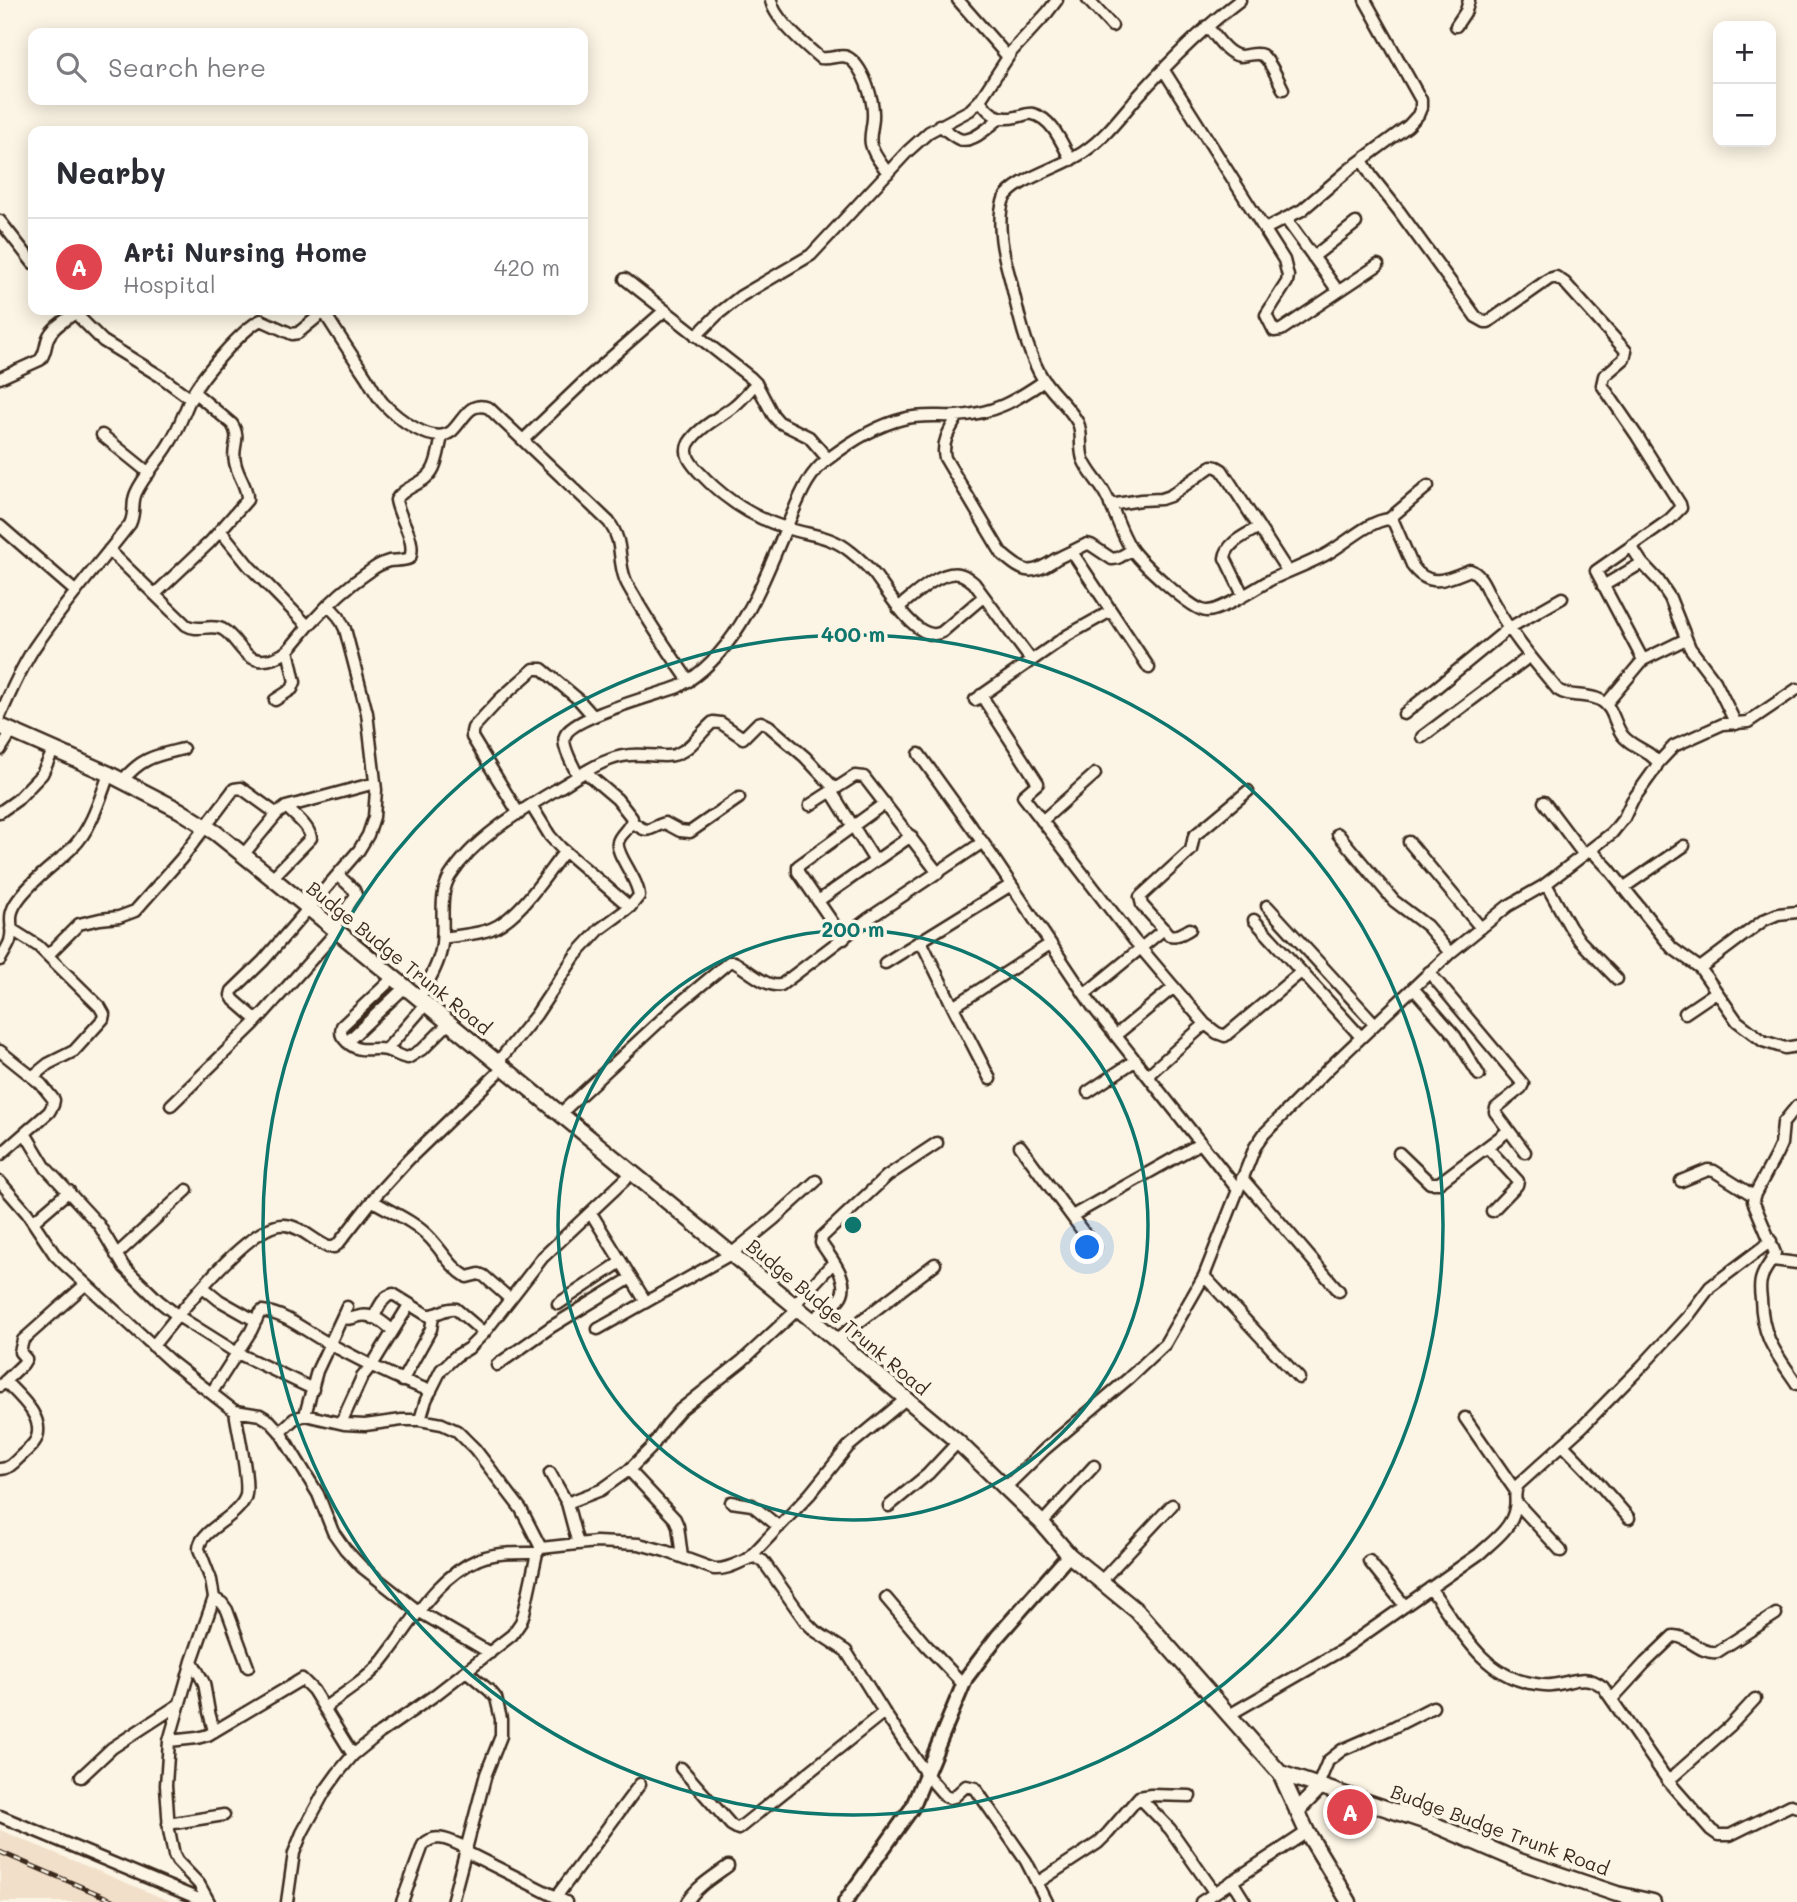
<!DOCTYPE html>
<html lang="en">
<head>
<meta charset="utf-8">
<style>
  body { margin:0; font-family:Mali,sans-serif; background:#f7f7f7; color:#2b2b33 }
  .controls { position:absolute; right:21px; top:21px; display:grid; overflow:hidden; border-radius:14px; box-shadow:0 4px 18px #0003 }
  .controls button { width:63px; height:63px; display:grid; place-items:center; padding:0; border:0; border-bottom:2px solid #e1e1e2; background:#fff; color:#2b2b33; font:35px sans-serif }
  .you { position:absolute; left:1088px; top:1248px; width:24px; height:24px; margin:-18px; border:5px solid #fff; border-radius:50%; background:#1a73e8; box-shadow:0 0 0 10px #1a73e833 }
  .badge { display:grid; place-items:center; width:46px; height:46px; border-radius:50%; background:#1a73e8; color:#fff; font-size:23px; font-weight:700 }
  .pin { position:absolute; translate:-50% -50%; border:4px solid #fff; box-shadow:0 2px 7px #0006 }
  .list { margin:0; padding:0; list-style:none }
  h2 { display:flex; justify-content:space-between; align-items:center; height:91px; margin:0; padding:0 28px; font-size:30px }
  h2 small { font-size:23px; font-weight:400; color:#7c7c81 }
  .list li { display:grid; grid-template-columns:46px 1fr auto; gap:21px; align-items:center; box-sizing:border-box; height:98px; padding:0 28px; border-top:2px solid #e1e1e2 }
  .list b { display:block; font-size:26px; white-space:nowrap }
  .list p { margin:0; font-size:23px; white-space:nowrap; color:#7c7c81 }
  .list em { font-size:23px; font-style:normal; color:#7c7c81 }
  .icon { flex:none; width:38px; height:38px; fill:none; stroke:currentColor; stroke-width:2; stroke-linecap:round; stroke-linejoin:round }
  .map { position:relative; flex:none; width:1797px; height:1902px; overflow:hidden }
  .search { position:absolute; background:#fff; box-shadow:0 4px 18px #0003; left:28px; top:28px; width:560px; height:77px; display:flex; align-items:center; gap:18px; box-sizing:border-box; padding:0 24px; border-radius:14px; color:#7c7c81; font-size:26px }
  .panel { position:absolute; background:#fff; box-shadow:0 4px 18px #0003; left:28px; top:126px; width:560px; height:189px; border-radius:14px }
  .map>svg:first-child { display:block }
  .built { fill:#f1dfc9 }
  .lines { fill:none; stroke-linecap:round; stroke-linejoin:round }
  .minor-casing { stroke:#3b2a1e; stroke-width:15 }
  .tertiary-casing { stroke:#3b2a1e; stroke-width:18 }
  .secondary-casing { stroke:#3b2a1e; stroke-width:19 }
  .minor { stroke:#fcf5e5; stroke-width:10 }
  .tertiary { stroke:#fcf5e5; stroke-width:12 }
  .secondary { stroke:#fcf5e5; stroke-width:14 }
  .rail-casing { stroke:#3b2a1e; stroke-width:5 }
  .rail { stroke:#fcf5e5; stroke-width:2.5; stroke-dasharray:8; stroke-linecap:butt }
  .ring { fill:none; stroke:#0f766e; stroke-width:3.5 }
  .labels { text-anchor:middle; stroke-width:7; stroke-linejoin:round; paint-order:stroke }
  .street-label { font-size:19px; fill:#3b2a1e; stroke:#fcf5e5 }
  .centre { fill:#0f766e; stroke:#fcf5e5; stroke-width:3.5 }
  .ring-label { font-size:21px; text-anchor:middle; font-weight:bold; fill:#0f766e; stroke:#fcf5e5; stroke-width:7; stroke-linejoin:round; paint-order:stroke }
</style>
</head>
<body>
<div class="map">
<svg width="1797" height="1902" viewBox="0 0 1797 1902">
  <rect width="100%" height="100%" fill="#fcf5e5"/>
  <filter id="ink" filterUnits="userSpaceOnUse"><feTurbulence type="fractalNoise" baseFrequency=".0143" numOctaves="2"/><feDisplacementMap in="SourceGraphic" scale="14" xChannelSelector="R" yChannelSelector="G"/><feConvolveMatrix kernelMatrix="1 2 1 2 8 2 1 2 1" color-interpolation-filters="sRGB"/></filter>
  <g filter="url(#ink)">
    <path class="built" d="M0 1830 172 1902H0Z"/>
    <g class="lines">
      <defs>
        <path id="minor" d="M771 0C773 18 806 46 820 58 830 60 840 54 847 57 863 65 874 100 873 117 873 126 869 136 871 144 873 155 882 164 888 173
          M958 0 1008 57
          M1088 0 1112 26
          M1240 0C1203 28 1171 60 1140 94 1123 113 1107 136 1085 151 1066 166 1014 179 1004 199 1000 209 1000 224 1001 235 1002 251 1007 267 1011 282 1018 312 1025 345 1039 372 1049 392 1068 404 1078 423 1083 434 1079 447 1083 459 1087 470 1096 479 1103 490 1114 508 1119 529 1130 547 1138 560 1191 610 1206 611 1220 612 1258 587 1272 579 1289 571 1308 564 1325 555 1344 545 1368 521 1389 519L1394 523 1413 567C1430 589 1448 579 1470 570 1482 574 1486 590 1492 600 1510 633 1534 661 1558 690 1569 698 1587 693 1600 700 1614 707 1614 725 1623 736 1633 748 1650 750 1658 763
          M1207 26C1216 36 1226 54 1240 56 1247 56 1256 52 1262 55 1269 59 1279 81 1283 89
          M1456 26 1466 11 1469 0
          M1163 69 1284 260 1288 276 1287 282 1266 315 1274 331 1281 330 1378 265
          M980 100C989 114 999 121 1016 117 1022 116 1027 113 1033 114 1053 119 1062 144 1071 160
          M939 125C945 129 952 136 959 139 972 144 990 126 1000 118
          M1362 160 1372 177 1399 211 1476 317 1485 322H1488L1549 279 1556 277 1565 283 1626 351 1624 359 1604 376 1602 385 1637 436 1680 504 1681 508 1669 520 1596 571 1643 660 1606 704
          M1286 219 1338 291
          M0 221 33 263
          M1265 229 1302 210 1351 168 1408 126 1418 115 1421 108V100L1365 0
          M1313 257 1356 223
          M625 279 751 378 756 383 773 415 779 422 809 437 828 459
          M72 310 103 341 160 376 191 399
          M324 312C337 333 351 354 365 375 371 384 376 395 383 403 396 417 433 447 452 431 464 420 469 400 489 408L609 522C624 543 617 557 625 579 628 587 634 595 638 603 654 630 671 655 689 681
          M696 336 718 314 741 296 811 255 908 151 929 132 970 110 980 100 1012 51 1047 13 1057 0
          M0 378 40 360C46 353 45 346 48 338 52 327 66 320 75 313
          M756 383C749 391 742 400 734 406 719 418 699 427 689 443 683 454 691 463 698 471 722 497 753 518 787 528 811 536 831 535 851 552 860 559 867 566 874 574 887 590 918 646 942 632L983 597
          M958 416C950 429 941 443 945 458L1002 554C1025 574 1031 576 1056 559 1066 554 1077 549 1087 544L1091 545 1112 559 1118 558 1132 550
          M102 435 149 473
          M523 440 590 376 664 311
          M1110 505 1141 500 1161 499 1170 496 1212 466 1217 467 1222 470 1288 572
          M1389 519 1428 486
          M0 526 76 592
          M220 530 249 566 308 626
          M1631 546 1642 563 1658 580 1670 598 1690 648 1715 681 1736 724
          M109 550 186 625C197 632 210 624 222 629 236 636 242 658 259 660 269 661 281 657 288 650 297 641 304 630 313 621 330 602 349 585 370 571 375 567 382 563 389 561 396 560 403 561 410 558 417 540 399 519 396 500 404 486 424 485 432 471 438 462 439 447 442 437
          M1072 552 1149 668
          M1603 586 1642 563
          M155 594 210 542 247 500C248 487 237 475 235 462 231 447 242 439 232 424L194 392
          M1243 595 1225 558C1227 542 1246 535 1259 527
          M898 608C913 596 940 570 959 574 965 575 969 579 974 583L1031 660
          M1643 660 1686 639
          M981 695 1038 783 1023 796 1134 940 1205 1024 1217 1033 1225 1036 1301 972
          M275 700 292 689 295 682 288 650
          M975 700 1068 635 1111 611
          M1404 714 1509 628 1562 598
          M0 716C10 693 20 670 34 648 63 605 98 565 130 524 136 511 131 504 136 493 144 475 159 461 169 444 179 429 184 412 192 395 202 376 242 329 261 320L292 334 298 333 326 310
          M1422 737 1530 656
          M0 750 12 731
          M919 754 986 847 1093 1007 1238 1190
          M578 776C574 767 561 745 565 736 571 717 657 695 678 687 737 655 762 584 787 526 798 502 806 475 828 459 849 443 878 425 903 419 921 414 939 417 956 416 993 414 1015 401 1044 381
          M122 781C142 757 155 756 183 749
          M831 791 875 861
          M1544 802 1584 855
          M531 805 550 836 561 848 630 907
          M810 805 855 776 864 777 938 873
          M0 812 17 800 42 774 54 749
          M519 814 472 737V732L473 728 500 699 534 669H542L578 699 593 716
          M1042 821 1095 774
          M632 822C651 836 647 828 665 823L680 831 690 832 739 798
          M1338 834 1394 901 1427 926 1450 953
          M1409 842 1481 928
          M1591 850 1609 869 1672 948 1700 968 1737 1021 1763 1041 1785 1048 1797 1046
          M243 855 277 814 286 807 375 783
          M272 878 311 838C309 826 295 816 286 807
          M1546 884 1570 927 1580 941 1617 979
          M1623 888 1684 846
          M818 901 911 836
          M1267 906 1375 1024
          M1254 920 1361 1037
          M333 928 356 895 354 890 338 875
          M11 929 38 946 100 1007 104 1014 103 1019 74 1051 48 1064 32 1077
          M1190 929C1183 933 1177 937 1169 935L1142 905 1140 897 1191 850 1194 836 1248 791
          M443 938C458 935 476 935 491 929 520 917 545 876 565 851
          M844 939 798 872V866L885 803
          M921 941 953 1007 990 1079
          M48 955 79 924 100 919 119 917 135 911 181 859 234 789 241 788 277 814
          M0 960C3 954 8 947 10 941 15 924 5 918 18 900 34 878 55 865 73 847 92 828 100 798 109 774
          M885 963 1011 885
          M1700 968 1764 920 1778 914 1797 912
          M1429 972 1523 1084 1521 1088 1496 1108 1495 1112 1525 1152
          M393 978 342 1026C340 1034 341 1036 347 1042 362 1055 369 1046 386 1050 393 1052 400 1057 408 1058L424 1048 449 1023
          M1413 988 1455 1036 1479 1075
          M1085 994 1164 929
          M419 999C427 983 438 967 441 950 446 926 437 897 450 876 476 835 526 808 567 783 580 775 594 765 609 760 620 755 633 754 646 755 655 755 668 758 677 754 692 748 701 732 713 722L721 723 743 738 758 723 761 722 769 726 805 757 835 789
          M953 1007 1050 944
          M1685 1013 1716 992
          M257 1020 234 1000 231 995 232 991 263 961 359 850 368 835 374 817 376 790 367 713 345 629 339 617 328 605
          M1116 1035 1174 987
          M347 1042 405 987
          M386 1050 426 1004
          M0 1051 41 1084 54 1100 53 1105 49 1112 0 1155
          M497 1063 536 1015 575 956 600 929 630 907 639 896C638 878 615 854 618 842 620 833 631 829 632 818L617 799 585 772
          M1148 1075 1205 1024
          M1088 1092 1136 1060
          M171 1105 253 1025 337 931
          M1797 1106 1783 1123 1781 1144 1777 1153 1754 1196 1753 1201 1775 1253C1772 1262 1765 1268 1762 1277 1759 1284 1760 1292 1761 1299 1762 1338 1776 1353 1797 1384
          M560 1114 675 1007 729 962H734C747 969 766 988 781 985L868 919 983 842
          M25 1133 46 1168 99 1225 124 1267 159 1301 178 1316 237 1353 313 1389
          M1020 1146 1095 1248
          M1487 1147 1518 1181 1517 1185 1492 1211
          M1399 1153 1430 1183H1439L1508 1131
          M1242 1178 1339 1291
          M1681 1181 1708 1170 1714 1171 1754 1196
          M0 1182 27 1213 55 1255 64 1264 170 1361 229 1407 235 1411 260 1415 270 1421 280 1432 318 1494 333 1532 345 1549 362 1567 418 1611 490 1653
          M373 1201C391 1212 414 1221 429 1237 442 1250 450 1267 467 1277L479 1274 484 1276 510 1299
          M591 1213 646 1302
          M1072 1216 1201 1143
          M33 1222 69 1191
          M116 1255 187 1190
          M1773 1260 1797 1263
          M1204 1276 1299 1378
          M203 1287 219 1300 256 1321
          M558 1304 621 1262
          M794 1305 833 1263
          M342 1318C350 1320 352 1318 360 1316 373 1313 384 1323 393 1331
          M373 1318C379 1308 382 1297 393 1294L427 1315C438 1316 445 1307 456 1309L484 1333
          M812 1320C820 1313 832 1307 839 1299 853 1283 830 1257 821 1243L822 1237 887 1176 937 1143
          M598 1329 731 1254 774 1219 816 1181
          M836 1340 935 1264
          M153 1346C174 1320 250 1221 285 1225 300 1226 314 1241 328 1247H334L338 1244 378 1193 409 1159 503 1068
          M497 1365 551 1327 631 1278
          M402 1381 431 1329 433 1316
          M0 1386 23 1364 26 1359 20 1352 23 1340 86 1284
          M212 1392 251 1331 259 1314 262 1311C287 1314 305 1331 326 1342 360 1360 394 1378 431 1391
          M305 1415 317 1371 347 1307
          M1465 1418 1515 1490
          M420 1420 426 1400 441 1370 456 1356 469 1348 484 1333 543 1257 632 1173
          M341 1423 362 1377 374 1362 409 1305
          M280 1432 294 1419 305 1415 344 1424 365 1425 402 1420H420L442 1424 457 1431 475 1449 521 1509 541 1548
          M1563 1445 1588 1471 1629 1518
          M0 1469C10 1469 15 1461 23 1454 28 1449 35 1444 37 1437 44 1416 18 1395 5 1381
          M629 1470 675 1519 678 1526 682 1557
          M550 1473 567 1503 578 1544
          M1004 1489 1045 1449 1129 1378 1165 1344 1204 1276 1255 1147 1264 1134 1330 1067 1450 953 1508 906 1543 886 1612 833 1624 818 1632 801 1655 769 1658 763 1674 746 1723 724 1748 722 1797 689
          M731 1502 752 1505 779 1527
          M1516 1502 1561 1551
          M567 1503 601 1490 629 1470 651 1448 667 1425 680 1410 742 1361 798 1309
          M889 1506 928 1474 958 1442
          M1042 1523 1094 1466
          M750 1557 810 1494 848 1447 907 1398
          M1369 1561 1405 1606
          M1101 1581 1172 1505
          M1430 1588C1458 1625 1481 1674 1530 1683 1537 1684 1544 1686 1551 1685 1572 1683 1584 1672 1603 1687L1668 1781 1711 1830 1718 1835H1730L1791 1805 1797 1807
          M214 1598 222 1603 227 1610 248 1667
          M886 1598 925 1644 963 1684
          M192 1661 204 1683 209 1712 214 1731
          M1612 1699 1645 1663 1673 1636C1688 1635 1698 1654 1717 1652L1776 1614
          M324 1708C344 1693 368 1679 383 1660 412 1624 434 1578 479 1559 497 1552 518 1553 537 1553
          M1229 1715 1342 1650 1479 1554C1493 1541 1512 1528 1515 1508 1517 1499 1513 1493 1518 1485L1582 1427 1643 1365 1689 1315 1710 1287 1771 1241
          M169 1741 197 1738 208 1735 302 1679 313 1690 353 1755
          M681 1768 731 1825 738 1829 884 1712
          M81 1777 112 1748 178 1705
          M1668 1781 1730 1726 1755 1699
          M1318 1785 1328 1761 1342 1750 1388 1730 1433 1707
          M1139 1797 1170 1829 1215 1893
          M0 1816 206 1902
          M168 1824 224 1815
          M466 1852 566 1902
          M1232 1881 1245 1902
          M1037 1883 1098 1843 1108 1833 1139 1797 1151 1795 1190 1796
          M556 1897 640 1784
          M209 1902 199 1884 177 1861 174 1855 169 1830 166 1785 169 1741 192 1661 214 1598 211 1580 199 1549C199 1530 236 1519 245 1498 251 1484 237 1428 235 1411
          M287 1902 294 1853 302 1833 325 1791 338 1773 353 1755 380 1733 435 1695 512 1635 521 1622 524 1613 537 1553 541 1548 596 1542 639 1544 665 1551 714 1569C730 1570 741 1560 755 1557L763 1561 806 1622 815 1631 846 1651 884 1712 926 1774 945 1796 950 1798 954 1797 966 1786 975 1788 1026 1861 1047 1902
          M402 1902 423 1845C436 1831 452 1842 467 1848
          M452 1902 486 1774 501 1736V1719L496 1698 490 1691 466 1671
          M687 1902C697 1886 713 1877 728 1866
          M1201 1902 1307 1832"/>
        <path id="tertiary" d="M845 1902 912 1808 966 1678 997 1637 1069 1555"/>
        <path id="secondary" d="M0 726 109 774 179 810 216 833 277 882 812 1320 958 1442 1042 1523 1069 1555 1137 1611 1280 1773 1433 1824 1519 1861 1617 1894 1653 1902
          M1280 1773 1307 1832 1349 1902
          M1297 1811 1321 1786"/>
      </defs>
      <use href="#minor" class="minor-casing"/>
      <use href="#tertiary" class="tertiary-casing"/>
      <use href="#secondary" class="secondary-casing"/>
      <use href="#minor" class="minor"/>
      <use href="#tertiary" class="tertiary"/>
      <use href="#secondary" class="secondary"/>
      <defs>
        <path id="rail" d="M0 1852 117 1902"/>
      </defs>
      <use href="#rail" class="rail-casing"/>
      <use href="#rail" class="rail"/>
    </g>
  </g>
  <g class="ring">
    <circle cx="853" cy="1225" r="295"/>
    <circle cx="853" cy="1225" r="590"/>
  </g>
  <g class="labels">
    <g class="street-label">
      <text transform="translate(399 958) rotate(39)" y="7">Budge Budge Trunk Road</text>
      <text transform="translate(838 1317) rotate(40)" y="7">Budge Budge Trunk Road</text>
      <text transform="translate(1500 1830) rotate(20)" y="7">Budge Budge Trunk Road</text>
    </g>
  </g>
  <circle cx="853" cy="1225" r="10" class="centre"/>
  <g class="ring-label">
    <text x="853" y="642">400 m</text>
    <text x="853" y="937">200 m</text>
  </g>
</svg>
<div class="controls">
<button>+</button>
<button>−</button>
</div>
<div class="you"></div>
<div class="pin badge" style="left:1350px;top:1812px;background:#e0444e">A</div>
<div class="search"><svg class="icon" aria-label="search" viewBox="0 0 24 24"><circle cx="10" cy="10" r="6"/><path d="M15 15l6 6"/></svg>Search here</div>
<section class="panel">
<h2>Nearby<small></small></h2>
<ul class="list">
<li><span class="badge" style="background:#e0444e">A</span><div><b>Arti Nursing Home</b><p>Hospital</p></div><em>420 m</em></li>
</ul>
</section>
</div>
</body>
</html>
